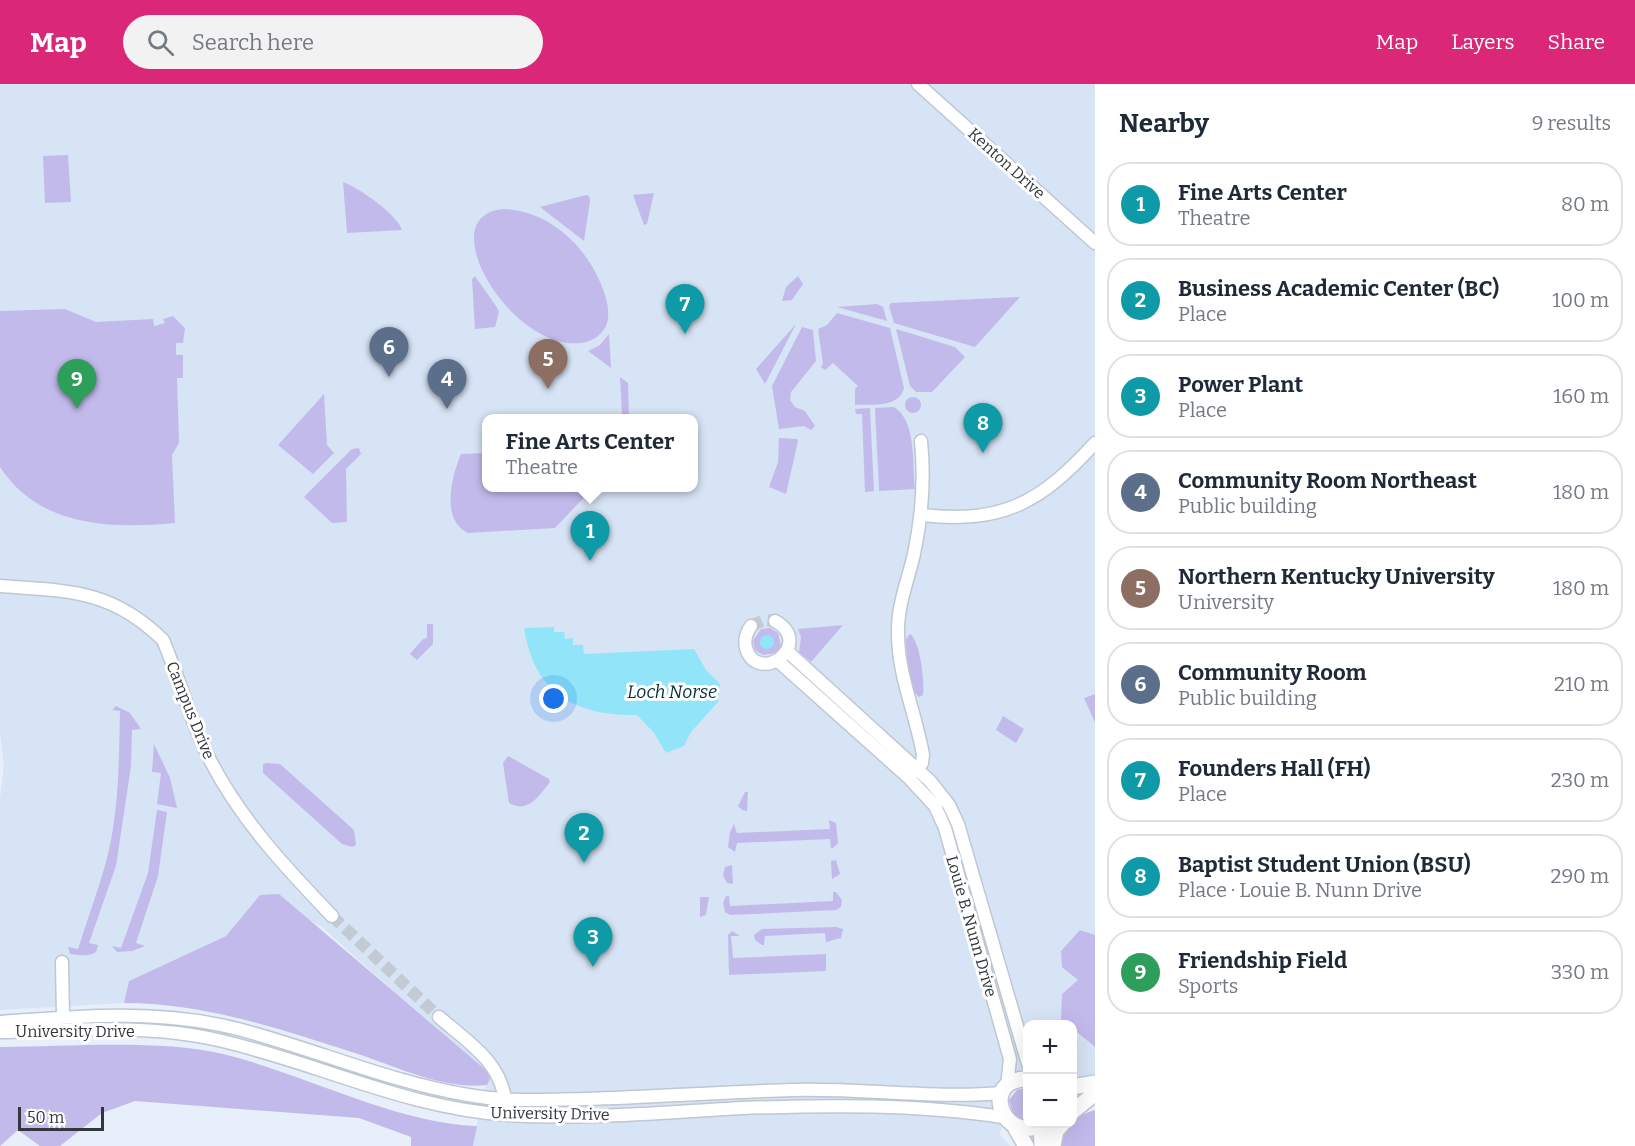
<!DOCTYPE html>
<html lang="en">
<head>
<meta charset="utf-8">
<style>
  body { margin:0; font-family:Bitter,serif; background:#f2f2f3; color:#1f2937 }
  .controls { position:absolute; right:18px; bottom:18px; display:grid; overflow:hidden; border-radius:12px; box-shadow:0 6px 24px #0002 }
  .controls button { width:54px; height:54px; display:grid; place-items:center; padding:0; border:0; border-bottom:2px solid #e0e1e3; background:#fff; color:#1f2937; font:30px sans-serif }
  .scale { position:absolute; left:18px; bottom:15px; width:86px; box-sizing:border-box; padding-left:6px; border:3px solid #33373b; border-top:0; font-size:16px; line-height:21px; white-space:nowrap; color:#33373b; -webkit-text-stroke:4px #fff; paint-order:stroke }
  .you { position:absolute; left:554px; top:615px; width:21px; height:21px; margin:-15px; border:4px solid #fff; border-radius:50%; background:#1a73e8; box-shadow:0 0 0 9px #1a73e833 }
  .badge { display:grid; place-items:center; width:39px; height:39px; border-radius:50%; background:#db2777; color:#fff; font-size:20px; font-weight:700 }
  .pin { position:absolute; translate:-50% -50px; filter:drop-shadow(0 2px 3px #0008) }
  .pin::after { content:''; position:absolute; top:32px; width:21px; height:18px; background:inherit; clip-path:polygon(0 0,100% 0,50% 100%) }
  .popup { position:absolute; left:482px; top:330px; width:216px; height:78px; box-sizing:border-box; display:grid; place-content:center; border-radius:12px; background:#fff; filter:drop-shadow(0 2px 4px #0005); font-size:20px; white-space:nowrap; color:#747a83 }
  .popup b { font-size:22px; color:#1f2937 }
  .popup::after { content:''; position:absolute; left:50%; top:100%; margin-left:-12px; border:12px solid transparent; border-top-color:#fff }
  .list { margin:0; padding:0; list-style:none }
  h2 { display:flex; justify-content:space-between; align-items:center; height:78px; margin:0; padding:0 24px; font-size:26px }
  h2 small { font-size:20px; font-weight:400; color:#747a83 }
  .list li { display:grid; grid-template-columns:39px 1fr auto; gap:18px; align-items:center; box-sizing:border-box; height:84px; margin:0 12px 12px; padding:0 12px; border:2px solid #e0e1e3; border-radius:24px }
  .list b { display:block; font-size:22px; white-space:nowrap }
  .list p { margin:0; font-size:20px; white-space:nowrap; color:#747a83 }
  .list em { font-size:20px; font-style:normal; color:#747a83 }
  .icon { flex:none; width:33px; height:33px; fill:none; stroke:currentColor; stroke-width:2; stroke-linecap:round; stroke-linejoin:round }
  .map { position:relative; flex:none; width:1095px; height:1062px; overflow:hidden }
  header { display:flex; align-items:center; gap:36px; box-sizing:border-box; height:84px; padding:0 30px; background:#db2777; color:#fff }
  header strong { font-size:28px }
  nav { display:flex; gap:33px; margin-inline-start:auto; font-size:21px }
  .search { width:420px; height:54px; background:#f2f2f3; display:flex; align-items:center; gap:15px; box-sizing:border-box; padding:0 21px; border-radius:33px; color:#747a83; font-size:22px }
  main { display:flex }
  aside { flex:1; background:#fff }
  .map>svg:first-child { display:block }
  .built { fill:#d7e4f5; fill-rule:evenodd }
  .green { fill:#c3baec }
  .water { fill:#92e5f8 }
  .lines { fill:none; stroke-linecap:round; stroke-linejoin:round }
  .minor-tunnel { stroke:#c2cad4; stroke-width:12; stroke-dasharray:12 6; stroke-linecap:butt }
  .minor-casing { stroke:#bfc7d2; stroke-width:15 }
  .major-casing { stroke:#bfc7d2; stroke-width:18 }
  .minor { stroke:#fff; stroke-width:12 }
  .major { stroke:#fff; stroke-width:15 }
  .labels { text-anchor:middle; stroke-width:6; stroke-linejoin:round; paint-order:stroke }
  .street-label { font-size:16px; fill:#33373b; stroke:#fff }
  .water-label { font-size:18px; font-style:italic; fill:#052f38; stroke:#fff }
</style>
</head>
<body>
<header>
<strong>Map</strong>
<div class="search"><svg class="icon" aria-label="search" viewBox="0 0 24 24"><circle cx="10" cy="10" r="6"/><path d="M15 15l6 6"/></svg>Search here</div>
<nav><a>Map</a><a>Layers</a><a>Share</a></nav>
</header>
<main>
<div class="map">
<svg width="1095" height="1062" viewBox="0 0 1095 1062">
  <rect width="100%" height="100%" fill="#e6effa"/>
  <path class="built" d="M0 0H1095V610L1084 614 1095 639V851L1080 846 1078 896 1061 936 1067 940H1028L1027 988H1018L1004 995 992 1014 993 1025 1002 1043 999 1050 1011 1062H473L483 1007 490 995 487 987 432 942 322 843 260 811 226 852 129 897 124 919 0 926V714L4 682 0 649ZM486 334H694V404H486Z
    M1072 945 1095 963V990L1072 996Z"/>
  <path class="green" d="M68 71 71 118 45 119 43 72Z
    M343 98C358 103 398 131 402 146L347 149Z
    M654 109 647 140 644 141 633 111Z
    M586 111 589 112 590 117 584 157 540 123Z
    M504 125C553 127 591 167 605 211 608 220 610 233 606 242 601 252 591 258 581 259 510 267 429 130 504 125Z
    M475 192 496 222 499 228 495 243 475 245 472 195Z
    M798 192 803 200 792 216 782 217 786 203Z
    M1020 213 975 263 894 239 889 222 891 219Z
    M877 220 883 223 887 237 837 223Z
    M65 225 96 238 153 235 154 242 165 239 163 235 173 232 185 244 183 259H176V271H183V294H177L179 359 172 371 175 439C110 445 39 443 0 383V227Z
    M837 229 890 244 904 304C899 324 872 320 855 321V305L858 302 833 279 825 286 821 283 823 280 818 245 827 241Z
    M796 240 765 300 756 285Z
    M802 243 813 246 816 277 791 308 790 316 795 323 805 327 815 342 811 346 804 342 779 345 772 302Z
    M896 245 955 263 965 273 932 308H916L910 302Z
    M609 250 611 284 588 267 600 261Z
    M620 293 628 299 629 334 622 331Z
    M324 310 327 361 334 369 313 390 278 361Z
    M905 321a8 8 0 1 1 16 0a8 8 0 1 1-16 0Z
    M894 323C917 337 912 381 915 405L879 407 875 324Z
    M870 324 874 407 865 408 862 330H856L855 325Z
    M779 354 797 355 798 357 786 410 769 403 778 378Z
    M359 364 361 370 346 385 347 438 332 439 304 413 352 365Z
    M486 369V404H593L555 444 468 449C440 436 452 391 461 370Z
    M427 540H433V560L417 576 410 570 423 555 427 554Z
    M843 541 811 578 799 568 801 553 798 545Z
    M770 544 778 549 781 562 776 569 763 571 755 566 753 557 761 545Z
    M910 550C920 556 925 598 923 611L919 613C907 604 907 570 906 555Z
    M1095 610V639L1084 614Z
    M116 622 130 629 141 645 132 646 131 682 116 782 89 859 98 861 96 868C90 873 78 871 70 870L68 863 78 865C87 836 98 807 106 778 119 730 119 676 120 627L112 626Z
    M1003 632 1024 645 1016 659 996 646Z
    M154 660 170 694 177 724 157 720 161 689 152 688Z
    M508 672 549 695 550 698C539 712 528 730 509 719L503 679Z
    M267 679 280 680 354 746 356 761 352 763 342 760 263 689V680Z
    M745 708H748L747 727 742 726 738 722Z
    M157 726 167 728 158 792 136 859 145 862 132 867 117 868 112 862 121 864 148 789Z
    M829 736 836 739 838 759 833 764H831L830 755 737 759 735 768 728 763 730 748 734 740 737 749 830 745Z
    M836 776 840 790 832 795 831 777Z
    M732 781 733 800 727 799 723 791 725 783Z
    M833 808H836L842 816 841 823 836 826 730 831 725 828 723 819 726 812H729L730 822 833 817Z
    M279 810 487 987 490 995 487 1001C443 1006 395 982 355 969 279 945 205 919 124 919L129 897 226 852 260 811Z
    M700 813H709L706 831 700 833Z
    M836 843 843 845 841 854 826 858 825 849 765 852 764 861H762L755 856 754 851 762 845Z
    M1080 846 1095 851V963L1073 945 1072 940 1061 936 1062 910 1078 896 1062 883 1061 867Z
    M732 847 740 852H731L733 874 826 870V887L729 891 728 851Z
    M0 963C67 963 159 955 223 970 305 990 394 1039 477 1042L473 1062H411V1053L359 1034 135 1017 102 1029 60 1062H40L18 1046 0 1062Z
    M1027 1004V1037L1014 1033 1009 1016 1017 1006Z
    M1095 1026V1062H1061C1065 1042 1075 1032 1095 1026Z"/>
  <path class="water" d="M554 543V548H564L565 555 573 554V561H583L584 570 694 565 706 586 720 600 718 618 691 648 684 662 666 669 654 649 637 631C575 632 534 609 524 544Z
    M760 558a7 7 0 1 1 14 0a7 7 0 1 1-14 0Z"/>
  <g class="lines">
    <path class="minor-tunnel" d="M751 542 764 536 775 537
      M332 832 439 933"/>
    <defs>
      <path id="minor" d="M918 0 1095 159
        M922 431C1004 440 1041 418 1095 359
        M0 502C68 507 111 505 163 556 179 594 190 635 208 672 239 734 285 783 332 832
        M751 542C746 549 744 556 746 564 758 603 816 560 775 537
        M787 567 930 697 949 721 958 740 1028 980
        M778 577 908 693 935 722 945 744 1010 975 1007 1002
        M911 690 922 679 923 671C916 629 897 590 898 546 898 520 908 496 914 470 922 432 925 396 921 357
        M62 878 63 933
        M439 933C469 959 502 978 506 1021
        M0 938C80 932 159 925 238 945 315 965 389 998 468 1011 507 1018 546 1016 585 1015 654 1013 724 1008 793 1006 863 1004 933 1015 1002 1009
        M0 948C72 946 148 940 218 956 316 978 407 1025 509 1031 586 1036 665 1028 743 1024 829 1021 917 1020 1002 1033"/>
      <path id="major" d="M1028 995C978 994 1003 1062 1043 1040
        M1072 1003 1095 999
        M1072 1028 1093 1011
        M1041 1041 1042 1062
        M1016 1045 1026 1062
        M1053 1062 1056 1047 1062 1040"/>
    </defs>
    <use href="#minor" class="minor-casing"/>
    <use href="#major" class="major-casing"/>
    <use href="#minor" class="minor"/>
    <use href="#major" class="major"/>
  </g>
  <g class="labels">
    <g class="street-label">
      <text transform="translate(1007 79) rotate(42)" y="6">Kenton Drive</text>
      <text transform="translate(191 626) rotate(68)" y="6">Campus Drive</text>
      <text transform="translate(972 842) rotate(74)" y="6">Louie B. Nunn Drive</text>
      <text x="75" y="953">University Drive</text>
      <text transform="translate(550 1029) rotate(1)" y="6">University Drive</text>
    </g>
    <g class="water-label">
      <text x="672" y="614">Loch Norse</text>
    </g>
  </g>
</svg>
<div class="controls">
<button>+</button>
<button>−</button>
</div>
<div class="scale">50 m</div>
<div class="you"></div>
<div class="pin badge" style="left:590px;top:477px;background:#0f9aa8">1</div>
<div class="popup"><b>Fine Arts Center</b>Theatre</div>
<div class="pin badge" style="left:584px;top:779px;background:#0f9aa8">2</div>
<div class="pin badge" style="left:593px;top:883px;background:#0f9aa8">3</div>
<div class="pin badge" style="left:447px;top:325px;background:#5c6f8a">4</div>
<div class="pin badge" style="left:548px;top:305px;background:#8d6e63">5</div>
<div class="pin badge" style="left:389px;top:293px;background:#5c6f8a">6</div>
<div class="pin badge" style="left:685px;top:250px;background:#0f9aa8">7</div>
<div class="pin badge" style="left:983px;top:369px;background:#0f9aa8">8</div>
<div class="pin badge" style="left:77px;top:325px;background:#2e9e5b">9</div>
</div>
<aside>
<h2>Nearby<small>9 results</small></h2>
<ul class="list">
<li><span class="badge" style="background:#0f9aa8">1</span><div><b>Fine Arts Center</b><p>Theatre</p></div><em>80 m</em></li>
<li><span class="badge" style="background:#0f9aa8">2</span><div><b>Business Academic Center (BC)</b><p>Place</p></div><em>100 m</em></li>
<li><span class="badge" style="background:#0f9aa8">3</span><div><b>Power Plant</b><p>Place</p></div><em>160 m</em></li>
<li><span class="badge" style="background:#5c6f8a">4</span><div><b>Community Room Northeast</b><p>Public building</p></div><em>180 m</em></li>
<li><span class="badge" style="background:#8d6e63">5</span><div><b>Northern Kentucky University</b><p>University</p></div><em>180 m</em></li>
<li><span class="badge" style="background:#5c6f8a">6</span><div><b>Community Room</b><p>Public building</p></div><em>210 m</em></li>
<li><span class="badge" style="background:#0f9aa8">7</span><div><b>Founders Hall (FH)</b><p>Place</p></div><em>230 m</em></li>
<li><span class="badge" style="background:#0f9aa8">8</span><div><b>Baptist Student Union (BSU)</b><p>Place · Louie B. Nunn Drive</p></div><em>290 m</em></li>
<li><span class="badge" style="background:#2e9e5b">9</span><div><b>Friendship Field</b><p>Sports</p></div><em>330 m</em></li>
</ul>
</aside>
</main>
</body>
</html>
